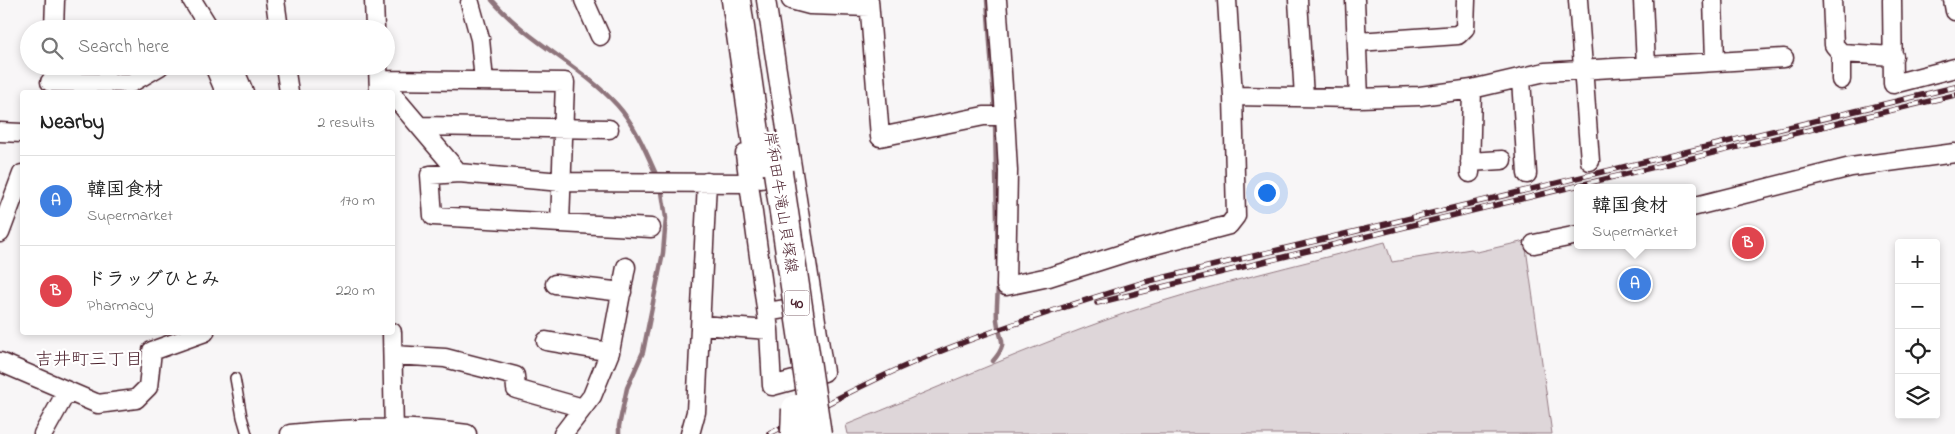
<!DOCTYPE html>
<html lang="en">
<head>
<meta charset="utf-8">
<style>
  body { margin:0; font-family:"Indie Flower","Klee One",sans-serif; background:#f2f2f2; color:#222 }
  .controls { position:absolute; right:15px; bottom:15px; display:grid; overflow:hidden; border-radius:5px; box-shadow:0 2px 8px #0003 }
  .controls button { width:45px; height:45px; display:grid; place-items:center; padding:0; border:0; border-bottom:1px solid #e0e0e0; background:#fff; color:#222; font:25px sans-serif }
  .you { position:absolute; left:1266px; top:192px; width:18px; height:18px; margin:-12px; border:4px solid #fff; border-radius:50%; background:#1a73e8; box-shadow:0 0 0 8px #1a73e833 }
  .badge { display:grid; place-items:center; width:32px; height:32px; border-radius:50%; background:#c8321e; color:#fff; font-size:16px; font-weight:700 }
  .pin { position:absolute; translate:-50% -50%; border:2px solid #fff; box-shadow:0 1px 5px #0006 }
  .popup { position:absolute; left:1574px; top:184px; width:122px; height:65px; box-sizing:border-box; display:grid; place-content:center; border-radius:5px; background:#fff; filter:drop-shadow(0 1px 4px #0005); font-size:16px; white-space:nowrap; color:#767676 }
  .popup b { font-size:19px; color:#222 }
  .popup::after { content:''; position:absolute; left:50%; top:100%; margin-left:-10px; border:10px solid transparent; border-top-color:#fff }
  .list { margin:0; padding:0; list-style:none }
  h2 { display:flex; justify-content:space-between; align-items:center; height:65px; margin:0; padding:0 20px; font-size:21px }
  h2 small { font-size:16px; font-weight:400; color:#767676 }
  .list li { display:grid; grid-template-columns:32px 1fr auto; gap:15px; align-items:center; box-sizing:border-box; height:90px; padding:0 20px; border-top:1px solid #e0e0e0 }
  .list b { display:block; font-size:19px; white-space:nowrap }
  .list p { margin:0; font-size:16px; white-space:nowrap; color:#767676 }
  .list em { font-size:16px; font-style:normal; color:#767676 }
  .icon { flex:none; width:28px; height:28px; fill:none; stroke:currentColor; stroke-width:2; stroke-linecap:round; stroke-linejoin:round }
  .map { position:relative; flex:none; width:1955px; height:434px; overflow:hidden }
  .search { position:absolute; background:#fff; box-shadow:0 2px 8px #0003; left:20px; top:20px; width:375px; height:55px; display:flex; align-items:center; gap:12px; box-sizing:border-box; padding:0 18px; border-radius:28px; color:#767676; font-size:19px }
  .panel { position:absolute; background:#fff; box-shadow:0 2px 8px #0003; left:20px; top:90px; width:375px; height:245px; border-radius:5px }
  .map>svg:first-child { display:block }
  .green { fill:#ded6d9; stroke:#947a82 }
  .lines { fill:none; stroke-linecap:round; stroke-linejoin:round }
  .stream { stroke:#8f747b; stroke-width:4.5 }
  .lane-casing { stroke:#4a1f2b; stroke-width:12 }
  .street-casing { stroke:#4a1f2b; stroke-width:21 }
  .primary-casing { stroke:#4a1f2b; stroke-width:31 }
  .lane { stroke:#fff; stroke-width:9 }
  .street { stroke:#fff; stroke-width:18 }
  .primary { stroke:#fff; stroke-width:28 }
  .rail-casing { stroke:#4a1f2b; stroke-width:5.5 }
  .rail { stroke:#fff; stroke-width:4; stroke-dasharray:11; stroke-linecap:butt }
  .primary-bridge-casing { stroke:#4a1f2b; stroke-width:31; stroke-linecap:butt }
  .primary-bridge { stroke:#fff; stroke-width:28 }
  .labels { text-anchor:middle; stroke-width:4.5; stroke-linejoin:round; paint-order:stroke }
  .shield { fill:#fff; stroke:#80626b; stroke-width:1 }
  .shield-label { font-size:15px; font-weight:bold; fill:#4a1f2b }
  .street-label { font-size:16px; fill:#4a1f2b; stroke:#fff }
  .neighbourhood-label { font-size:18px; fill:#4a1f2b; stroke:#fff }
</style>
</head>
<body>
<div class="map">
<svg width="1955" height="434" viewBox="0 0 1955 434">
  <rect width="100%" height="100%" fill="#f8f6f7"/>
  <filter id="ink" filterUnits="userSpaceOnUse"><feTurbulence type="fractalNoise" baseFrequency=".02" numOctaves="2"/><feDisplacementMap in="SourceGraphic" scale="10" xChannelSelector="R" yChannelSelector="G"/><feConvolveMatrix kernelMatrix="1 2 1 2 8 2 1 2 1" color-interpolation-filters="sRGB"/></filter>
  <g filter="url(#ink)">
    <path class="green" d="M1525 241 1552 434H848L846 425C938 388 1029 347 1123 314 1208 285 1298 265 1385 242L1392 262 1471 249 1477 252Z"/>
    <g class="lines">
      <path class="stream" d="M492 0C528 42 580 65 617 105 636 126 647 154 658 179
        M987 0 995 113
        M995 121 998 271
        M993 361C1010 341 999 341 997 320 996 308 998 295 998 284
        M619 434V426L627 388 643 352 663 253 666 218 661 186"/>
      <defs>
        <path id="lane" d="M235 378 242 417 247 434"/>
        <path id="street" d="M192 0 210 29
          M275 0 279 29
          M374 0 375 29
          M584 0 600 36
          M791 0 810 5 869 7
          M869 0 880 137 984 116H1005L1008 171 1006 286 1049 277 1128 252 1229 225 1236 216 1233 96 1227 0
          M997 0 1005 116
          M1298 0 1304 97
          M1355 0 1359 98
          M1578 0 1590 161
          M1643 0 1646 66
          M1713 0 1715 61
          M1832 0 1834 45 1841 53 1894 56
          M1892 0 1893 84 1955 68
          M1953 0 1955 11
          M470 3 480 39 484 81
          M54 29 55 0
          M1358 42 1458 35 1465 28 1466 0
          M1841 53V80
          M214 66 225 92
          M233 66 244 92
          M285 66 289 92
          M378 66 379 92
          M1521 79 1527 174
          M381 80 565 82 560 223
          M50 82 131 83 160 66
          M392 94 459 173 561 182 748 183
          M1233 96 1359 98 1420 96 1472 89 1545 72 1784 58
          M419 126 609 129
          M0 132 22 133
          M745 154 769 330 772 386 824 372 766 0
          M1470 162 1502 160
          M459 173 430 175 433 216 651 228
          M1470 173 1472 89
          M1692 207 1851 167 1955 153
          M0 233 22 174
          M1534 244 1578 235
          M555 284 622 292
          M767 312 808 305
          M701 325 769 330
          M392 332 394 434
          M546 341 610 352
          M393 355 445 358 515 376 516 389 583 408
          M0 362 98 404 136 399 148 387 152 351 205 332
          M43 434 67 391
          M290 434C348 428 409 425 467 434
          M563 434 592 396 610 352 626 267
          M690 434 696 412 707 182"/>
        <path id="primary" d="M736 0 761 174"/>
      </defs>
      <use href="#lane" class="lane-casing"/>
      <use href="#street" class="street-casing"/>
      <use href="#primary" class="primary-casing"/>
      <use href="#lane" class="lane"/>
      <use href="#street" class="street"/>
      <use href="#primary" class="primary"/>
      <defs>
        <path id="rail" d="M1097 303 1413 225 1955 95
          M769 434C821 407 874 378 929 356 1000 327 1072 304 1145 282L1955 87"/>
      </defs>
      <use href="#rail" class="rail-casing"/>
      <use href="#rail" class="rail"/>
      <defs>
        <path id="primary-bridge" d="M778 172 817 434
          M795 434 796 409"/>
      </defs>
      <use href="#primary-bridge" class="primary-bridge-casing"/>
      <use href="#primary-bridge" class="primary-bridge"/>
    </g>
  </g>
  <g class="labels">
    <rect class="shield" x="784.5" y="290.5" width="25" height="25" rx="4"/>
    <g class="shield-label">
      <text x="797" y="308">40</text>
    </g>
    <g class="street-label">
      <text transform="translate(782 202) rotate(81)" y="6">岸和田牛滝山貝塚線</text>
    </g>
    <g class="neighbourhood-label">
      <text x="89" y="365">吉井町三丁目</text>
    </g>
  </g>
</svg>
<div class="controls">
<button>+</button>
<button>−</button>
<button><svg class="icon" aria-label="locate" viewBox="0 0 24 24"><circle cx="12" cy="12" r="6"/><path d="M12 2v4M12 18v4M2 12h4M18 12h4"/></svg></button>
<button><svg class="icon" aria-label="layers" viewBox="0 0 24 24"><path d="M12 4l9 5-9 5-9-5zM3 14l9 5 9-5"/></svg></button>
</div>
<div class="you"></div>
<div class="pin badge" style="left:1635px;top:284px;background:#3f7fe0">A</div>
<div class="popup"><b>韓国食材</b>Supermarket</div>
<div class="pin badge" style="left:1748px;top:243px;background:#e0444e">B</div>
<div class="search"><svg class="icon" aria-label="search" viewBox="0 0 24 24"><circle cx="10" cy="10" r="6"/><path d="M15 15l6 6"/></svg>Search here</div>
<section class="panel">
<h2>Nearby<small>2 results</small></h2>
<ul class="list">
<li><span class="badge" style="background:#3f7fe0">A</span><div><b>韓国食材</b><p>Supermarket</p></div><em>170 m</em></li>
<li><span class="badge" style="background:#e0444e">B</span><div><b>ドラッグひとみ</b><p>Pharmacy</p></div><em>220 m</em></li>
</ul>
</section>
</div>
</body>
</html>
